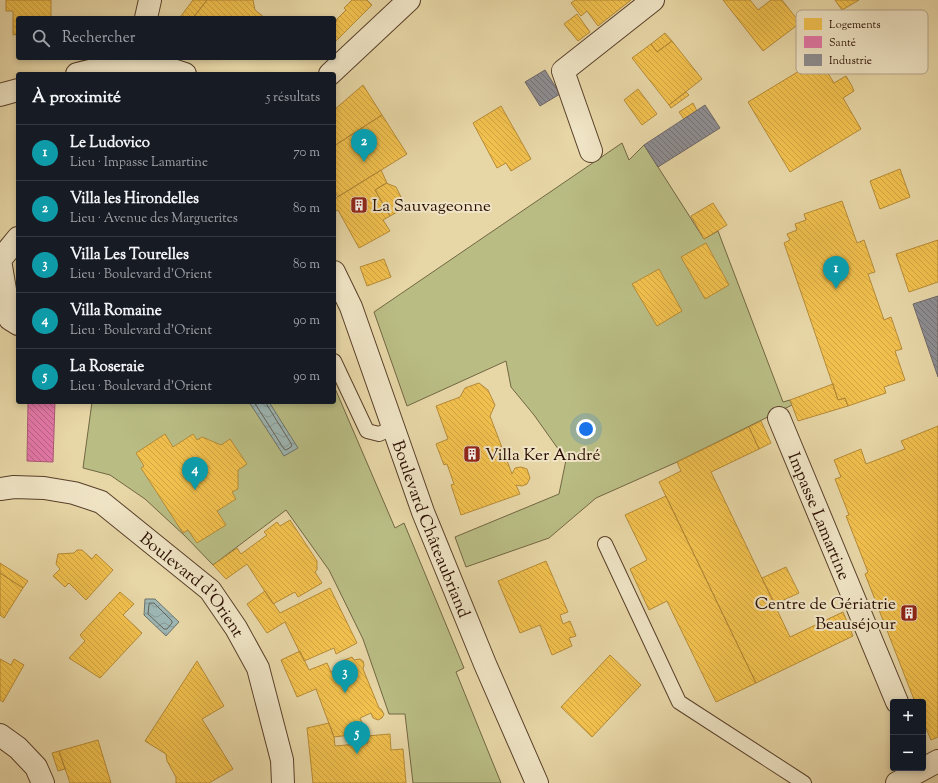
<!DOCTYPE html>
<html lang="fr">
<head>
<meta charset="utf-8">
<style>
  body { margin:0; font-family:"Sorts Mill Goudy",serif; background:#242831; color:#f1f3f6 }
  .controls { position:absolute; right:12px; bottom:12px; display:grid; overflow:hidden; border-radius:4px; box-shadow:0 2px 6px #0003 }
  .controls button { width:36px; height:36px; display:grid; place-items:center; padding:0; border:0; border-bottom:1px solid #363941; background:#171b24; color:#f1f3f6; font:20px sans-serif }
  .you { position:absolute; left:586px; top:429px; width:14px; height:14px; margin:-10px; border:3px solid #fff; border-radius:50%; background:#1a73e8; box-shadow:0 0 0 6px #1a73e833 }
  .badge { display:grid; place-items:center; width:26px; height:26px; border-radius:50%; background:#c59692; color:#fff; font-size:13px; font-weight:700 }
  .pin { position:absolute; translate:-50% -33px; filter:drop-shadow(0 1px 2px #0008) }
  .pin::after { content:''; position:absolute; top:21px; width:14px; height:12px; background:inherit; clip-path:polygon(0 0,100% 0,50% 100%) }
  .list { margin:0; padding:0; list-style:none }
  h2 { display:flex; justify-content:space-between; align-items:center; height:52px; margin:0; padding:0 16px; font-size:17px }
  h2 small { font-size:13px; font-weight:400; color:#9ea1a6 }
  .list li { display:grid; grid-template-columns:26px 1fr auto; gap:12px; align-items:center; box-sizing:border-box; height:56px; padding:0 16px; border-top:1px solid #363941 }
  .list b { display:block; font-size:15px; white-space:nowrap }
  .list p { margin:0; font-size:13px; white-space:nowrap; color:#9ea1a6 }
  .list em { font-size:13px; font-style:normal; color:#9ea1a6 }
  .icon { flex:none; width:22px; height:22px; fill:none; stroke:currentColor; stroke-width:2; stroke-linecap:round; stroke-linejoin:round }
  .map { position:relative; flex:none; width:938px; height:783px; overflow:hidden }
  .search { position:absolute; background:#171b24; box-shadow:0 2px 6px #0003; left:16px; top:16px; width:320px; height:44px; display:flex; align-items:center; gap:10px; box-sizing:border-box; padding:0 14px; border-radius:4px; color:#9ea1a6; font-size:15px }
  .panel { position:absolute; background:#171b24; box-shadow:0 2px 6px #0003; left:16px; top:72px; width:320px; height:332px; border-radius:4px }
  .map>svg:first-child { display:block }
  .garden { fill:#b9bd84; stroke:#726642 }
  .water { fill:url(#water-waves); stroke:#6f736c }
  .homes { fill:url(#homes-back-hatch); stroke:#b68b37 }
  .health { fill:url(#health-back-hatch); stroke:#ac5876 }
  .industry { fill:url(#industry-back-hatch); stroke:#6f6766 }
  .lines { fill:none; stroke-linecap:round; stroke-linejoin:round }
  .shore { stroke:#64625a; stroke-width:1 }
  .service-casing { stroke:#59402a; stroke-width:16 }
  .minor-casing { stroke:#59402a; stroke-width:24 }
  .service { stroke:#efe4c5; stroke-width:14 }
  .minor { stroke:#efe4c5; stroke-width:22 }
  .labels { text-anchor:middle; stroke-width:4; stroke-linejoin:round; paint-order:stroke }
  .poi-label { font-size:17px; fill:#2a0e01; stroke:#efe4c5; text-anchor:start }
  .street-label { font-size:17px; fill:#2a0e01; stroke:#efe4c5 }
  .key { fill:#efe4c5; stroke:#b4a48a; stroke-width:1 }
  .key-label { font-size:11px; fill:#2a0e01 }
</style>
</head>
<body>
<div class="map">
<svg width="938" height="783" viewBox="0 0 938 783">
  <defs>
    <pattern id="water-waves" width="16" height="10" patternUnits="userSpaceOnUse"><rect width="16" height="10" fill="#9db6b3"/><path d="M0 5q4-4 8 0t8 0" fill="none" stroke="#879b98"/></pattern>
    <pattern id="homes-back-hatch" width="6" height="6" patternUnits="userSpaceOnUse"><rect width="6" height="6" fill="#f2c14e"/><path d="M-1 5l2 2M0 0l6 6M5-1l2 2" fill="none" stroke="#d0a542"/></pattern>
    <pattern id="health-back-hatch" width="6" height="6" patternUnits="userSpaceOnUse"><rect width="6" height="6" fill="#e377a8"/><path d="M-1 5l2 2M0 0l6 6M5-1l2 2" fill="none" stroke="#b86086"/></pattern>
    <pattern id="industry-back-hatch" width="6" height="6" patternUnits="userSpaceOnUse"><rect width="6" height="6" fill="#8d8d92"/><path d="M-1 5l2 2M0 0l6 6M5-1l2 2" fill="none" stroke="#737275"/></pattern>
  </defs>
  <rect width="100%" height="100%" fill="#e7d6a6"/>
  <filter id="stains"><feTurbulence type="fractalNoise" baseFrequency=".005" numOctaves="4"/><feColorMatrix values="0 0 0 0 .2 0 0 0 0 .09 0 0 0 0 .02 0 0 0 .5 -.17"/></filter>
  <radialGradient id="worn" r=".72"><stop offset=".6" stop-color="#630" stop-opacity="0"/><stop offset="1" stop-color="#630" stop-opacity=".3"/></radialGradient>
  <path class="garden" d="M622 143 629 160 644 145 704 239 718 231 783 402 790 400 792 405 677 462 596 498 549 538 466 567 455 537 559 494 566 460 534 415 511 387 506 361 407 406 374 312Z
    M334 386 395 528 404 523 464 668 456 672 501 783H413L405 714H389L363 639 329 570 286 510 213 565 185 536 145 499 110 475 83 468 92 402H334Z"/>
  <path class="water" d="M249 402H269L298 448 284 456Z
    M145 599H155L179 622 166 636 144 615Z"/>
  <path class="homes" d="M6 0H51V18H18V34L13 35V11H6Z
    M193 0H207L193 18H183L181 16Z
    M207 0H253L255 10 265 18H193Z
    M352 0H367L372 5 336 41 334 40V24L337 21 336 20 346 10 344 8Z
    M575 0H631L598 26 587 11 581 16 571 3Z
    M723 0H750L758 10 771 0H782L800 23 763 51Z
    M835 0H859L842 10Z
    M577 14 590 32 578 41 564 24Z
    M665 33 672 41 657 52 651 44Z
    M672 41 702 79 669 105 632 58 651 44 657 52Z
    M819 59 834 83 846 76 852 86 854 91 843 98 861 129 790 172 748 102Z
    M363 85 382 115 334 146V110Z
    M638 89 657 114 642 125 624 100Z
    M686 92 689 95 671 108 669 105Z
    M693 103 697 111 684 119 679 112Z
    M501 106 531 159 511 171 506 163 497 168 473 123Z
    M382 115 407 154 338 197 334 191V174H335L334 171V146Z
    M900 169 910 197 880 209 870 181Z
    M381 170 387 183 375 190 390 216 383 220 390 231 359 248 338 210 334 212V199Z
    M386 183 396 187 401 197 399 208 401 210 390 216 375 190Z
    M842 201 857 243 864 240 875 272 868 274 884 320 891 317 902 349 895 351 905 380 884 387 886 393 848 406 845 398 838 400 784 243 790 240 787 234 797 230 795 224 806 220 804 214Z
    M713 203 727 225 704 239 691 216Z
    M938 240V282L909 292 896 254Z
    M706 243 729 285 705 299 681 257Z
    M384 259 391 277 367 286 360 267Z
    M659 269 682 311 657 326 632 284Z
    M479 383 488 390 495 405 490 416 512 474 515 468 521 467 527 469 530 478 527 484 522 486 516 485 520 494 461 515 451 485 454 484 447 464 444 465 436 444 448 439 436 406 460 397 465 388Z
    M833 384 838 400 845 398 848 406 798 421 790 400Z
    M761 421 771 443 759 449 749 427Z
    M938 426V737L931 740 923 721V702H915L865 574 868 572 846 516 849 515 835 479 841 477 834 460 861 449 866 464 905 449 901 441Z
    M749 427 759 449 711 472 790 637 843 612 853 636 756 683 659 482 681 471 677 462Z
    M165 434 173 447 193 434 197 440 202 437 221 445 230 439 247 464 238 470V489L232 492 236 499 217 511 226 525 197 543 188 530 183 533 141 468 144 466 136 453Z
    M666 496 756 683 716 702 667 601 649 610 630 569 647 560 625 515Z
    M290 520 317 561V570L315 572 322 583 298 597 295 592 273 604 247 564 226 579 213 565 237 548 241 554 267 535 264 532 277 522 280 526Z
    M77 550H82L92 559 96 554 113 570 86 600 69 583 65 587 53 576 60 569 56 564 58 554 74 553Z
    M546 561 568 612 560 615 563 624 570 621 576 636 569 638 572 646 552 655 540 625 520 633 498 581Z
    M0 563 28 581 23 588 0 573Z
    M786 567 799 593 775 604 762 578Z
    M0 573 23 588 4 618 0 615Z
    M330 588 357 643 336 654 334 648 304 661 285 622 267 633 247 604 265 591 280 613Z
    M120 592 134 604 123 615 142 633 100 678 69 658 85 641 80 635Z
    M300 651 309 670 327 663 331 672 344 666 342 661 352 657 354 660 360 659 363 661 364 665 363 669 379 708 381 709 384 714 382 718 378 720 373 718 371 713 360 718 367 733 334 737 316 689 297 697 281 660Z
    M610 655 641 685 592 737 561 707Z
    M0 659 11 665 14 659 24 665 3 702 0 700Z
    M197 661 224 706 202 719 233 769 209 783H176V777L167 761 166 754 145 741Z
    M329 723 334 737 335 746 368 743 367 736 390 734 391 750 403 749 406 783H313L307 728Z
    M98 740 111 783H70L59 751Z
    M59 751 65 769 58 771 52 753Z"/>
  <path class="health" d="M28 402H55L53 462 27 461Z"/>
  <path class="industry" d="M545 70 560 94 540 106 525 82Z
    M705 105 720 128 658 167 644 145Z
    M938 296V377L913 304Z"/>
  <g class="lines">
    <path class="shore" d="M254 402 284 449 286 450 291 447 292 445 267 405 266 402
      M150 603H154L172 621V623L167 629H164L148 614 149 605Z"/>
    <defs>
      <path id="service" d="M334 361 367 431 379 434 393 428
        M605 544 679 702 804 783"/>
      <g id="minor">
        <path d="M146 18 150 0"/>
        <path d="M77 74C113 64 149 61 185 74"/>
        <path d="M330 74 409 0"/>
        <path d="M0 95 18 90"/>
        <path d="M591 151 563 71 653 0"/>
        <path d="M18 238 0 260 10 319 18 324"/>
        <path id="s1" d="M334 272 351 307 423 512 485 664 537 783"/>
        <path id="s2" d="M779 418 897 702"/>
        <path id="s3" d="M0 489 14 487 44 488 74 493 101 502 210 590 236 628 258 668 282 760 283 783"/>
        <path d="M0 735 18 748 36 767 43 783"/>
        <path d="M897 783 938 761"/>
      </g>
    </defs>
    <use href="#service" class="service-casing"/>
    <use href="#minor" class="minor-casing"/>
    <use href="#service" class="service"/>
    <use href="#minor" class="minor"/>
  </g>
  <defs>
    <symbol id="building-square" viewBox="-11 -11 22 22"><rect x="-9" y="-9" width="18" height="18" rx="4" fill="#8f2418" stroke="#efe4c5"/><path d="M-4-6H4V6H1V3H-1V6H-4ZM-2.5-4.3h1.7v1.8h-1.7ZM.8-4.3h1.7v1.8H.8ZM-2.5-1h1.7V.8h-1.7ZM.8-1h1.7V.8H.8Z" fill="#fff"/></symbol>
  </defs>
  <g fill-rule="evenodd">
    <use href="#building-square" x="349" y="195" width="20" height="20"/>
    <use href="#building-square" x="462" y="444" width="20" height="20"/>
    <use href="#building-square" x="899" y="603" width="20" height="20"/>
  </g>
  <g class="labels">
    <g class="poi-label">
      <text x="372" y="211">La Sauvageonne</text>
      <text x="485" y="460">Villa Ker André</text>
      <text x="896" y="609" text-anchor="end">Centre de Gériatrie<tspan x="896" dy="20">Beauséjour</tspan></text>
    </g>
    <g class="street-label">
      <text dy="6" stroke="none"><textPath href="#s2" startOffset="106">Impasse Lamartine</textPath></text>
      <text dy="6" stroke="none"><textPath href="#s1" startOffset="275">Boulevard Châteaubriand</textPath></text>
      <text dy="6" stroke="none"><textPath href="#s3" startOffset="227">Boulevard d'Orient</textPath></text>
    </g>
  </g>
  <rect x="796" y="10" width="132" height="64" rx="6" class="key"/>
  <rect x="804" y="18" width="18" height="12" fill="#f2c14e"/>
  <rect x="804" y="36" width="18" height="12" fill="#e377a8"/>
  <rect x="804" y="54" width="18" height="12" fill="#8d8d92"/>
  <g class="key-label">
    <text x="829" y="28">Logements</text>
    <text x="829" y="46">Santé</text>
    <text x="829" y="64">Industrie</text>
  </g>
  <rect width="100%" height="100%" filter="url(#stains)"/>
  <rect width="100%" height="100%" fill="url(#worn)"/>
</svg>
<div class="controls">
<button>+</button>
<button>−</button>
</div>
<div class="you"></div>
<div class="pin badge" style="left:836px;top:289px;background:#0f9aa8">1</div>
<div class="pin badge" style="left:364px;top:162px;background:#0f9aa8">2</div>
<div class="pin badge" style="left:345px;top:693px;background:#0f9aa8">3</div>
<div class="pin badge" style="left:195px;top:490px;background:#0f9aa8">4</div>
<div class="pin badge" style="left:357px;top:754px;background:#0f9aa8">5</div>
<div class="search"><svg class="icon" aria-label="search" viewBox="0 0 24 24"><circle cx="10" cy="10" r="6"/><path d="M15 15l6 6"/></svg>Rechercher</div>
<section class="panel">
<h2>À proximité<small>5 résultats</small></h2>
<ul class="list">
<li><span class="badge" style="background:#0f9aa8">1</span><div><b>Le Ludovico</b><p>Lieu · Impasse Lamartine</p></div><em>70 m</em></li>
<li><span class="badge" style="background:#0f9aa8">2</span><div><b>Villa les Hirondelles</b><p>Lieu · Avenue des Marguerites</p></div><em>80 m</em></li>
<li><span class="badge" style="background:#0f9aa8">3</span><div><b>Villa Les Tourelles</b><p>Lieu · Boulevard d'Orient</p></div><em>80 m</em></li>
<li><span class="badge" style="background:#0f9aa8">4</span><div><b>Villa Romaine</b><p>Lieu · Boulevard d'Orient</p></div><em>90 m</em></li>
<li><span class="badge" style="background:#0f9aa8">5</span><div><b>La Roseraie</b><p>Lieu · Boulevard d'Orient</p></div><em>90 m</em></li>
</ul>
</section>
</div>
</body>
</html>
